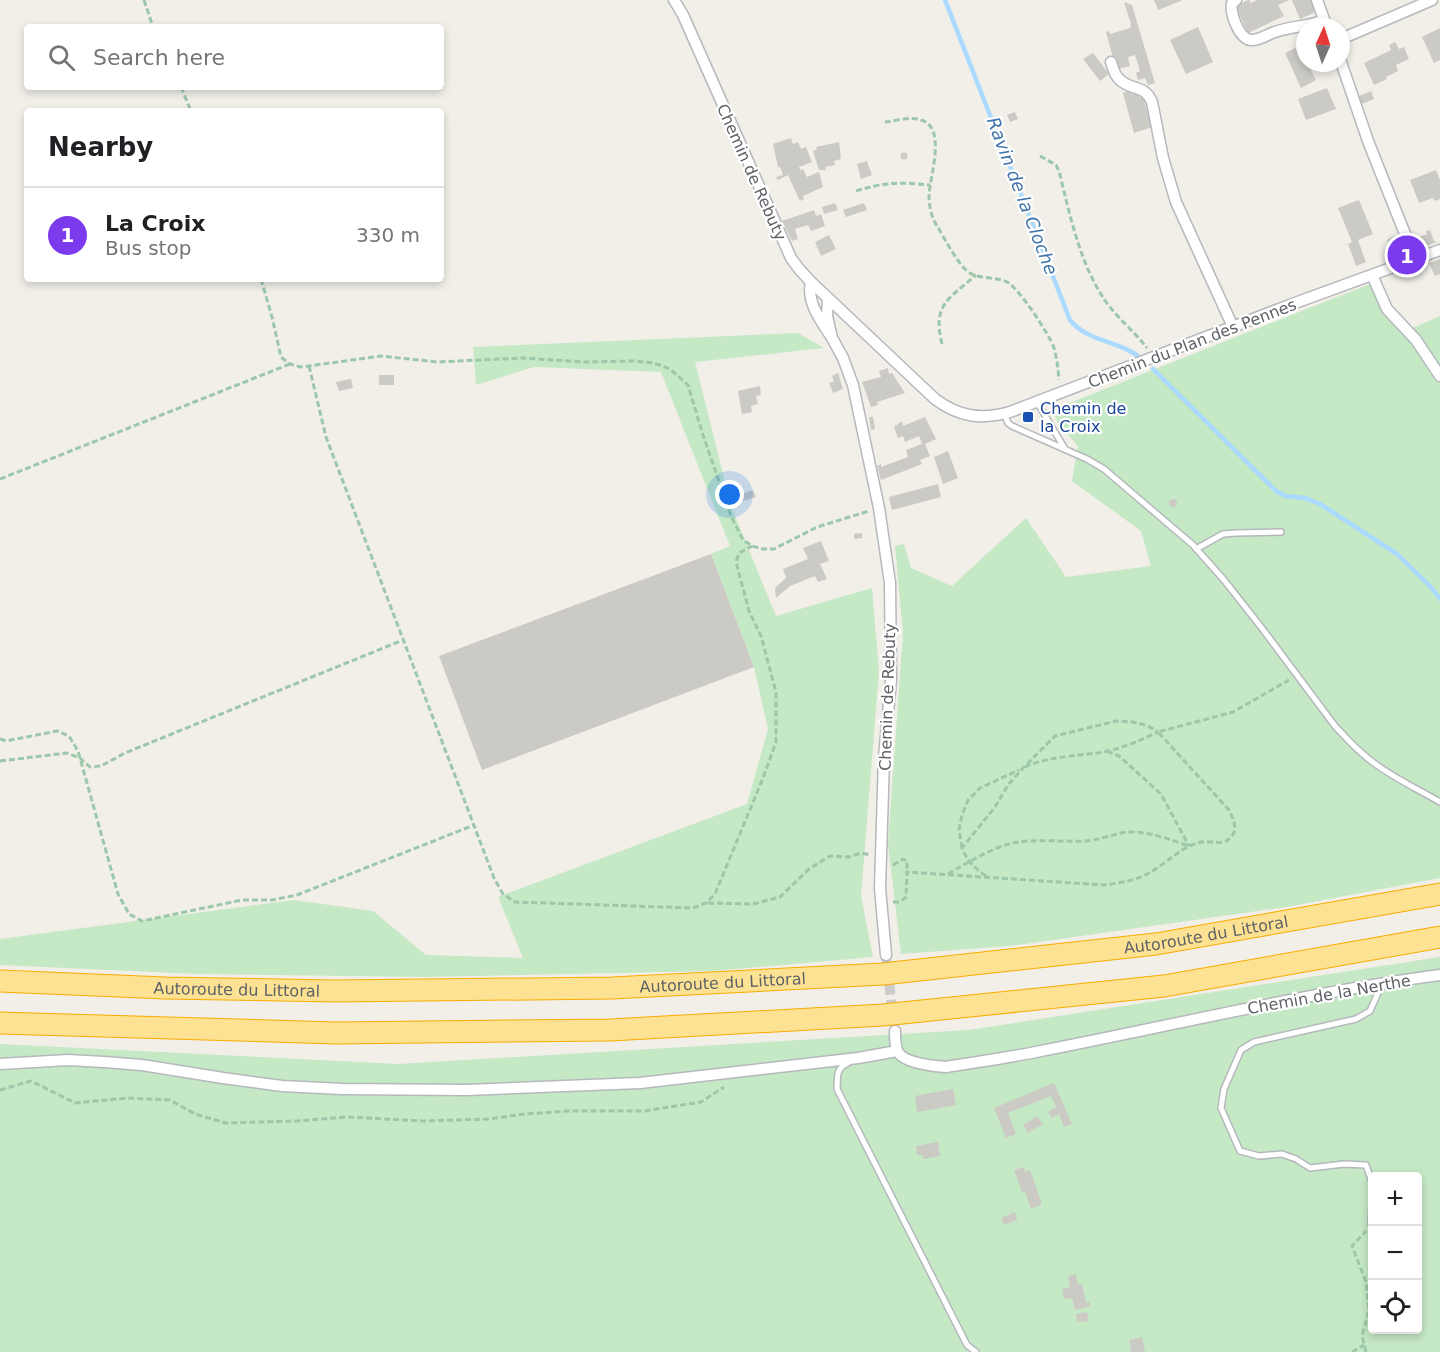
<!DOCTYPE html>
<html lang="en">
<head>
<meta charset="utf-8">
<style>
  body { margin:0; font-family:"DejaVu Sans",sans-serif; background:#f6f6f6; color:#202124 }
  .controls { position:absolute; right:18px; bottom:18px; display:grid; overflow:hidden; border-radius:6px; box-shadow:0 3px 9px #0003 }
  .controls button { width:54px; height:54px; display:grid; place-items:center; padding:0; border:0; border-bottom:2px solid #e0e0e0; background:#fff; color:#202124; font:30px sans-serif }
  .compass { position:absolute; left:1296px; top:18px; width:54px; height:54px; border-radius:50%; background:#fff; box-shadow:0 3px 9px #0003; rotate:3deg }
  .you { position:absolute; left:730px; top:495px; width:21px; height:21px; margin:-15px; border:4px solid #fff; border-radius:50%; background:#1a73e8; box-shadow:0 0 0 9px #1a73e833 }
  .badge { display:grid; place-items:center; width:39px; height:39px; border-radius:50%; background:#7c3aed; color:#fff; font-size:20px; font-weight:700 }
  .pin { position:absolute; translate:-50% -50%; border:3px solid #fff; box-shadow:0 2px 6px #0006 }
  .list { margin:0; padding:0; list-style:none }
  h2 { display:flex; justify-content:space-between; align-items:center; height:78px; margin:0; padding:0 24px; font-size:26px }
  h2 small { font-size:20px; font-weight:400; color:#757577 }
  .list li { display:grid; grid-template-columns:39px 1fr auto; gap:18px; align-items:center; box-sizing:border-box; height:96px; padding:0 24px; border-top:2px solid #e0e0e0 }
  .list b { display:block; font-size:22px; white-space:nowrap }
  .list p { margin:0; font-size:20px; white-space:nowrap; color:#757577 }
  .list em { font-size:20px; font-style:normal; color:#757577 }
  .icon { flex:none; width:33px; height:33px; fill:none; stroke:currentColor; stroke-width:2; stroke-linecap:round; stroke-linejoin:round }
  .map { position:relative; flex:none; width:1440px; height:1352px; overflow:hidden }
  .search { position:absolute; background:#fff; box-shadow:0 3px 9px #0003; left:24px; top:24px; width:420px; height:66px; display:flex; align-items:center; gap:15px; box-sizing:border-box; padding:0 21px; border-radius:6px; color:#757577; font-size:22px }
  .panel { position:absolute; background:#fff; box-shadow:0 3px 9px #0003; left:24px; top:108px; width:420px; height:174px; border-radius:6px }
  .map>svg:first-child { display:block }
  .green { fill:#c5e8c5; fill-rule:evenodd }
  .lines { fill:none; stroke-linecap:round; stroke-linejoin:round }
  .stream { stroke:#aadaff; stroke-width:4.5 }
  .building { fill:#cccac5 }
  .minor-tunnel { stroke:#ccccc8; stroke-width:10; stroke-dasharray:10 5; stroke-linecap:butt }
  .service-casing { stroke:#b5b8bc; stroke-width:8 }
  .minor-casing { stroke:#b5b8bc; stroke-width:13 }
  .motorway-casing { stroke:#f9ab00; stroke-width:23 }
  .path { stroke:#9cc7a9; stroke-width:3; stroke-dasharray:6 3; stroke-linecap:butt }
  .service { stroke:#fff; stroke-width:5 }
  .minor { stroke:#fff; stroke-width:10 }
  .motorway { stroke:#fde293; stroke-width:21 }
  .transit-dot { fill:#1a4fb4; stroke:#fff; stroke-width:2 }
  .labels { text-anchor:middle; stroke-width:4.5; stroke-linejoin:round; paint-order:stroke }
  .street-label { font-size:16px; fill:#5f6368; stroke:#fff }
  .transit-label { font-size:16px; fill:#164399; stroke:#fff; text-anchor:start }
  .water-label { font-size:18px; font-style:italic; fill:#4174aa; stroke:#fff }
</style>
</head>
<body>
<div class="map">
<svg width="1440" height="1352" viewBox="0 0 1440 1352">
  <rect width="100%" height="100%" fill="#f1efe8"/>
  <path class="green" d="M1370 284 1401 333 1440 316V878L1287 907 1010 946 901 954 888 844 903 633 895 546 904 544 911 568 952 586 1026 518 1066 577 1151 566 1141 531 1072 481 1078 446 1058 423 1052 410Z
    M798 333 824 348 695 362 731 506 776 616 872 588 879 671 861 896 873 957 714 971 427 977 197 974 0 965V939L294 900 373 911 426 955 523 958 498 897 747 804 768 729 754 667 711 554 730 546 661 372 534 367 476 385 473 347Z
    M1440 957V1352H0V1044L398 1064 969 1030ZM1372 1176H1418V1330H1372Z"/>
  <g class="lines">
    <path class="stream" d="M945 0 1070 320C1088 342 1116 340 1138 356
      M1153 369 1276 491 1285 496 1305 498 1320 504 1397 554 1431 587 1440 599"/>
  </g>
  <path class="building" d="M1154 0H1183L1158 10Z
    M1248 0H1249L1251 3 1257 0H1289L1278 5 1284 16 1248 33 1235 6Z
    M1292 0H1311L1316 12 1300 19Z
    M1124 2 1132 5 1155 83 1148 85 1145 78 1138 80 1136 73 1140 71 1135 55 1128 57 1130 66 1118 69 1114 61 1106 32 1109 31 1110 34 1130 28 1131 24Z
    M1198 27 1213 62 1186 74 1170 40Z
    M1440 28V60L1434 63 1422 37Z
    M1395 42 1399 49 1404 47 1409 59 1396 65 1398 71 1386 77 1387 79 1374 85 1364 63 1391 50 1389 45Z
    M1305 43V63H1320L1321 65 1311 70 1316 80 1301 88 1285 53Z
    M1093 53 1109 74 1100 81 1083 59Z
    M1327 88 1336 109 1306 120 1298 99Z
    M1130 90 1131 94 1138 92 1140 98 1143 97 1152 127 1134 133 1123 93Z
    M1371 91 1374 99 1362 104 1359 96Z
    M1015 112 1018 119 1010 122 1007 115Z
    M791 138 793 144 798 142 801 149 806 147 812 162 799 167 800 170 803 169 807 177 819 172 823 187 803 196 804 199 800 201 788 175 778 180 776 177 783 175 780 167H778L773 144Z
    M839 142 841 159 834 161 835 165 825 167 826 170H819L813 151 817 149 816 147Z
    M900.5 156a3.5 3.5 0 1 1 7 0a3.5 3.5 0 1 1-7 0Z
    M867 161 872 175 861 179 857 164Z
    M1436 170 1440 180V199L1434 201 1433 198 1419 203 1410 180Z
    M1359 200 1373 234 1358 240 1366 262 1356 266 1348 244 1352 242 1338 208Z
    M835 203 838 210 824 214 822 207Z
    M864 203 867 210 846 217 843 210Z
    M814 210 816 216 821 214 825 226 811 231 808 225 795 229 798 239 792 241 782 221Z
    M1430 230 1434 241 1437 242 1422 247 1419 237 1427 234 1426 231Z
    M829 235 836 249 821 256 815 242Z
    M1394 236 1398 243 1391 247 1387 240Z
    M1440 259V274L1435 276 1429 263Z
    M888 368 889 374 892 373 905 393 877 402 878 405 871 407 862 382 881 377 879 371Z
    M838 373 843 389 833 393 829 383 834 382 832 376Z
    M379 375H394V385H379Z
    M351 379 353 388 339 391 336 382Z
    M760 386 761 395 756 396 758 404 751 406 752 412 742 414 738 391Z
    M869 417H873L875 429 871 430Z
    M925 417 936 439 925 444 930 456 920 460 922 464 881 480 877 466 881 464V467L908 457 906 450 922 444 919 436 905 442 903 436 898 438 894 427 902 421 903 426Z
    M948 451 958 478 943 484 934 457Z
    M938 484 941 497 892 510 889 497Z
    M753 490 756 497 737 503 735 496Z
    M1169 503a4 4 0 1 1 8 0a4 4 0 1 1-8 0Z
    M862 533V538L854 539V534Z
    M821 541 829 561 820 564 827 579 818 582 815 576 790 586 776 598 775 590 776 587 786 578 783 569 808 559 803 548Z
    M711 554 754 667 482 770 439 656Z
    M1054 1083 1072 1124 1064 1127 1059 1114 1052 1118 1048 1112 1056 1107 1051 1096 1008 1113 1016 1134 1006 1138 994 1108Z
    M953 1089 956 1105 917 1112 915 1096Z
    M1037 1116 1043 1124 1028 1133 1023 1125Z
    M938 1142 940 1156 923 1159 922 1155H917L916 1146Z
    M1024 1167 1025 1172 1030 1170 1042 1204 1031 1209 1025 1191 1022 1192 1014 1170Z
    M1015 1212 1017 1220 1004 1225 1001 1218Z
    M1076 1274 1078 1285 1082 1284 1086 1303 1090 1302V1306L1075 1310 1072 1298 1064 1299 1062 1289 1070 1287 1068 1276Z
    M1087 1312 1089 1321 1077 1322 1076 1314Z
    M1142 1337 1145 1352H1131L1129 1340Z"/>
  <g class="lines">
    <path class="minor-tunnel" d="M886 955 893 1018"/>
    <defs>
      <path id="service" d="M1037 402 1065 449
        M1004 413 1008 423 1012 426 1087 459 1104 469 1193 545 1224 580 1261 627 1335 726C1346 738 1357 750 1370 760 1391 777 1416 788 1440 802
        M1196 549 1223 534 1236 533 1281 532
        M848 1063C835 1069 838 1076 837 1089L967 1345 976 1352
        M1372 1182 1366 1165 1344 1164 1310 1168 1296 1159 1282 1154 1259 1156 1240 1151 1221 1108 1224 1089 1241 1050 1254 1042 1356 1019 1370 1011 1382 984
        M1371 1224 1372 1205"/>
      <path id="minor" d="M674 0 683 15 791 258 799 269 811 282 935 399C959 417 981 420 1010 412L1295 303 1440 250
        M1236 0 1232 3C1230 13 1238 37 1250 40 1258 41 1265 36 1272 33 1289 26 1308 27 1324 20
        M1317 0 1326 25
        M1341 39 1432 0
        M1111 62C1113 68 1114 75 1120 80 1132 91 1144 84 1152 102L1163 158 1176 202 1233 327
        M1341 62 1368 141 1415 259
        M1372 275 1387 309 1416 340 1440 376
        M811 282C806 303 822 322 832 338L827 316 828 298
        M832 338 843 358 853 385 879 508 890 583 891 680 884 758 880 888 886 955
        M895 1031C895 1037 895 1044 897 1050 901 1063 933 1066 946 1067 976 1062 1006 1058 1036 1052 1171 1026 1304 993 1440 975
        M0 1064 68 1060 104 1062 142 1065 223 1078 282 1086 342 1089 467 1090 640 1083 858 1058 897 1051"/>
      <g id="motorway">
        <path id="s1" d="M0 981 165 988 335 991 612 988 883 974 1156 944 1440 894"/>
        <path d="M0 1023 336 1033 610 1030 883 1015 1164 986 1440 937"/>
      </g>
    </defs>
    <use href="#service" class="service-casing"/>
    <use href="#minor" class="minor-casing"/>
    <use href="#motorway" class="motorway-casing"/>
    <path class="path" d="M144 0 153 27
      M181 87 191 111
      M885 122C896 121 910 116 921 120 947 127 930 176 929 195 929 206 931 216 937 226 945 239 956 261 967 271 978 280 995 276 1007 282 1019 288 1049 334 1054 348 1057 359 1058 369 1059 380
      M1040 156 1056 165 1059 171C1070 215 1079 261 1104 299 1116 317 1134 331 1147 348
      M856 191C885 182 901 182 930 185
      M261 279 272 317 281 357 290 364 301 367 381 356 437 362 522 358 585 362 634 361 654 363 670 369 688 385 703 435 731 516 743 540 752 546 763 549H774L817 527 869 511
      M942 344C932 304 949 299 976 275
      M309 366 326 437 494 878 503 894 515 902 693 908 706 903 715 894 763 778 776 742V692L761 636 749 611 736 562 739 553 752 546
      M0 479 290 364
      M0 739 6 741 57 731 69 736 78 751 118 894 129 914 142 921 242 900H272L297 895 474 825
      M1107 751 1119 756 1161 794 1189 846
      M0 761 67 753 80 758 90 767 101 766 125 753 403 640
      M1025 767C1049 756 1078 756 1104 752 1123 748 1141 740 1158 732
      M962 848 959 830 962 815 968 800 980 788 1019 770
      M893 865 903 859 907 861V872
      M948 874C967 863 998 844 1019 842 1041 839 1063 842 1085 841 1097 840 1109 836 1121 833 1144 829 1168 839 1189 846
      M986 876C975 868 967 861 962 848L995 807 1008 785 1022 769 1055 736 1116 721 1133 722 1146 725 1158 732
      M893 902H900L906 897 907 872 1104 885C1119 883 1135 881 1149 873 1164 865 1177 851 1192 845 1195 844 1198 843 1201 842 1212 840 1224 847 1232 836 1238 828 1233 818 1229 810L1158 732 1233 712 1289 680
      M708 903 753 904 780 897 809 869 830 856 849 857 861 853 871 855
      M0 1090 31 1081 75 1103 127 1098 170 1100 195 1114 226 1123 296 1121 347 1117 423 1121 488 1119 525 1114 569 1111H644L701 1102 724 1087
      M1352 1352 1364 1345
      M1366 1352 1362 1336 1369 1310 1366 1282 1352 1246 1366 1231"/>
    <use href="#service" class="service"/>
    <use href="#minor" class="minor"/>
    <use href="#motorway" class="motorway"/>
  </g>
  <rect class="transit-dot" x="1022" y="411" width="12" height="12" rx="3"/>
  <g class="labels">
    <g class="street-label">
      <text transform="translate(752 172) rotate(66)" y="6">Chemin de Rebuty</text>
      <text transform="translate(1192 343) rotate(-21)" y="6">Chemin du Plan des Pennes</text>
      <text transform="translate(887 697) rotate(-88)" y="6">Chemin de Rebuty</text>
      <text dy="6" stroke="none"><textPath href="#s1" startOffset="1209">Autoroute du Littoral</textPath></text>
      <text dy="6" stroke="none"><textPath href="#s1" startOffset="723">Autoroute du Littoral</textPath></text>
      <text dy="6" stroke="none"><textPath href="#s1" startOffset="237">Autoroute du Littoral</textPath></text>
      <text transform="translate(1329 994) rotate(-10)" y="6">Chemin de la Nerthe</text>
    </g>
    <g class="transit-label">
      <text x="1040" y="414">Chemin de<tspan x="1040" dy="18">la Croix</tspan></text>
    </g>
    <g class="water-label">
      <text transform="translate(1022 196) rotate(69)" y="6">Ravin de la Cloche</text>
    </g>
  </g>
</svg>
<div class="controls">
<button>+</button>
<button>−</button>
<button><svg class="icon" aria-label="locate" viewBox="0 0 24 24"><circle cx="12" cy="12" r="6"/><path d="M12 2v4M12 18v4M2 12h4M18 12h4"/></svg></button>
</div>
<svg class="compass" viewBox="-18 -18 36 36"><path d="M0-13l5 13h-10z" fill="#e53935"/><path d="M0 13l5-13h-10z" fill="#757577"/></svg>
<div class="you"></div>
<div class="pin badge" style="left:1407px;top:255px">1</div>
<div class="search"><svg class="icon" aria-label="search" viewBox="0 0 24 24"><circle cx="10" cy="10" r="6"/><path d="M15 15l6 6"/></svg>Search here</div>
<section class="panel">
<h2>Nearby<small></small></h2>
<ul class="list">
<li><span class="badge">1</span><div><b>La Croix</b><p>Bus stop</p></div><em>330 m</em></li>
</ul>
</section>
</div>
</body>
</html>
